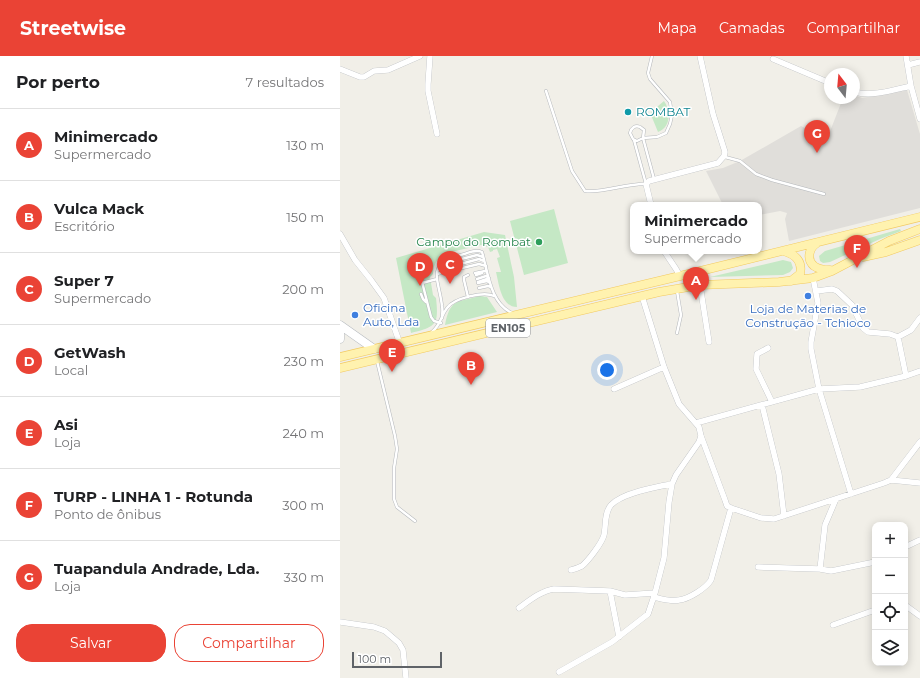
<!DOCTYPE html>
<html lang="pt">
<head>
<meta charset="utf-8">
<style>
  body { margin:0; font-family:Montserrat,sans-serif; background:#f6f6f6; color:#202124 }
  .controls { position:absolute; right:12px; bottom:12px; display:grid; overflow:hidden; border-radius:8px; box-shadow:0 2px 10px #0003 }
  .controls button { width:36px; height:36px; display:grid; place-items:center; padding:0; border:0; border-bottom:1px solid #e0e0e0; background:#fff; color:#202124; font:20px sans-serif }
  .compass { position:absolute; left:484px; top:12px; width:36px; height:36px; border-radius:50%; background:#fff; box-shadow:0 2px 10px #0003; rotate:344deg }
  .scale { position:absolute; left:12px; bottom:10px; width:90px; box-sizing:border-box; padding-left:4px; border:2px solid #5f6368; border-top:0; font-size:11px; line-height:14px; white-space:nowrap; color:#5f6368; -webkit-text-stroke:3px #fff; paint-order:stroke }
  .you { position:absolute; left:267px; top:314px; width:14px; height:14px; margin:-10px; border:3px solid #fff; border-radius:50%; background:#1a73e8; box-shadow:0 0 0 6px #1a73e833 }
  .badge { display:grid; place-items:center; width:26px; height:26px; border-radius:50%; background:#ea4335; color:#fff; font-size:13px; font-weight:700 }
  .pin { position:absolute; translate:-50% -33px; filter:drop-shadow(0 1px 2px #0008) }
  .pin::after { content:''; position:absolute; top:21px; width:14px; height:12px; background:inherit; clip-path:polygon(0 0,100% 0,50% 100%) }
  .popup { position:absolute; left:290px; top:146px; width:132px; height:52px; box-sizing:border-box; display:grid; place-content:center; border-radius:8px; background:#fff; filter:drop-shadow(0 1px 3px #0005); font-size:13px; white-space:nowrap; color:#757577 }
  .popup b { font-size:15px; color:#202124 }
  .popup::after { content:''; position:absolute; left:50%; top:100%; margin-left:-8px; border:8px solid transparent; border-top-color:#fff }
  .list { margin:0; padding:0; list-style:none }
  h2 { display:flex; justify-content:space-between; align-items:center; height:52px; margin:0; padding:0 16px; font-size:17px }
  h2 small { font-size:13px; font-weight:400; color:#757577 }
  .list li { display:grid; grid-template-columns:26px 1fr auto; gap:12px; align-items:center; box-sizing:border-box; height:72px; padding:0 16px; border-top:1px solid #e0e0e0 }
  .list b { display:block; font-size:15px; white-space:nowrap }
  .list p { margin:0; font-size:13px; white-space:nowrap; color:#757577 }
  .list em { font-size:13px; font-style:normal; color:#757577 }
  .actions { display:flex; gap:8px; padding:12px 16px }
  .actions a { flex:1; padding:9px 0; border:1px solid #ea4335; border-radius:16px; text-align:center; font-size:14px; color:#ea4335 }
  .actions .main { background:#ea4335; color:#fff }
  .icon { flex:none; width:22px; height:22px; fill:none; stroke:currentColor; stroke-width:2; stroke-linecap:round; stroke-linejoin:round }
  .map { position:relative; flex:none; width:580px; height:622px; overflow:hidden }
  header { display:flex; align-items:center; gap:24px; box-sizing:border-box; height:56px; padding:0 20px; background:#ea4335; color:#fff }
  header strong { font-size:19px }
  nav { display:flex; gap:22px; margin-inline-start:auto; font-size:14px }
  main { display:flex }
  aside { flex:1; background:#fff }
  .map>svg:first-child { display:block }
  .industrial { fill:#e0deda }
  .green { fill:#c5e8c5 }
  .lines { fill:none; stroke-linecap:round; stroke-linejoin:round }
  .service-casing { stroke:#b5b8bc; stroke-width:3.5 }
  .minor-casing { stroke:#b5b8bc; stroke-width:6 }
  .secondary-casing { stroke:#b6babf; stroke-width:9 }
  .primary-casing { stroke:#f2c960; stroke-width:9 }
  .service { stroke:#fff; stroke-width:2.5 }
  .minor { stroke:#fff; stroke-width:5.5 }
  .secondary { stroke:#fff; stroke-width:8 }
  .primary { stroke:#fff2af; stroke-width:8 }
  .culture-dot { fill:#0f9aa8; stroke:#fff; stroke-width:1.5 }
  .leisure-dot { fill:#2e9e5b; stroke:#fff; stroke-width:1.5 }
  .shop-dot { fill:#3f7fe0; stroke:#fff; stroke-width:1.5 }
  .labels { text-anchor:middle; stroke-width:3; stroke-linejoin:round; paint-order:stroke }
  .shield { fill:#fff; stroke:#8f9295; stroke-width:1 }
  .shield-label { font-size:11px; font-weight:bold; fill:#5f6368 }
  .culture-label { font-size:12px; fill:#0d838f; stroke:#fff; text-anchor:start }
  .leisure-label { font-size:12px; fill:#27864d; stroke:#fff; text-anchor:end }
  .shop-label { font-size:12px; fill:#366cbe; stroke:#fff; text-anchor:start }
</style>
</head>
<body>
<header>
<strong>Streetwise</strong>
<nav><a>Mapa</a><a>Camadas</a><a>Compartilhar</a></nav>
</header>
<main>
<aside>
<h2>Por perto<small>7 resultados</small></h2>
<ul class="list">
<li><span class="badge">A</span><div><b>Minimercado</b><p>Supermercado</p></div><em>130 m</em></li>
<li><span class="badge">B</span><div><b>Vulca Mack</b><p>Escritório</p></div><em>150 m</em></li>
<li><span class="badge">C</span><div><b>Super 7</b><p>Supermercado</p></div><em>200 m</em></li>
<li><span class="badge">D</span><div><b>GetWash</b><p>Local</p></div><em>230 m</em></li>
<li><span class="badge">E</span><div><b>Asi</b><p>Loja</p></div><em>240 m</em></li>
<li><span class="badge">F</span><div><b>TURP - LINHA 1 - Rotunda</b><p>Ponto de ônibus</p></div><em>300 m</em></li>
<li><span class="badge">G</span><div><b>Tuapandula Andrade, Lda.</b><p>Loja</p></div><em>330 m</em></li>
</ul>
<div class="actions"><a class="main">Salvar</a><a>Compartilhar</a></div>
</aside>
<div class="map">
<svg width="580" height="622" viewBox="0 0 580 622">
  <rect width="100%" height="100%" fill="#f1efe8"/>
  <path class="industrial" d="M567 34 580 78V152L449 185 445 163 447 157 440 155 419 159V149H383L366 115 383 112 400 105 461 70 487 83 503 42H514V39L522 42Z"/>
  <path class="green" d="M324 45C331 55 331 71 318 76L311 59V56Z
    M214 153 228 207 184 219 170 165Z
    M560 173 561 175 540 183 490 206 483 207 480 205 479 200 485 195Z
    M144 176 165 179 174 221 177 251C161 251 159 228 156 216H161L157 202 160 201 157 193 153 194V195L150 196 148 191 141 189 107 197C98 201 93 208 93 218L90 221 93 239 96 242C99 269 96 271 71 277L56 202Z
    M443 204 451 206 453 212 450 216 443 219 370 221Z
    M140 240 147 241 157 256 105 269C110 243 117 246 140 240Z"/>
  <g class="lines">
    <defs>
      <path id="service" d="M312 0 308 17 310 23 330 46 332 59 330 68 326 77 317 81 303 82 297 85 293 83 290 77C291 72 295 69 300 71L304 74 303 82 314 123
        M206 35 232 115 245 135C266 137 286 127 306 128L294 84
        M385 101 400 105 416 118 432 124 484 138
        M102 208 137 199 143 201
        M98 214 139 203 144 205
        M135 217 145 215 147 216
        M97 218 139 208 146 210
        M128 219 124 221V224L128 241
        M136 219 142 217
        M81 222 91 261 94 265 101 267
        M137 223 146 220 149 222
        M138 226 147 223 149 225
        M82 227 97 223
        M138 227 147 225 150 227
        M139 232 148 230 151 231
        M337 235 341 259 337 277
        M81 238 83 243 86 246
        M102 262C102 258 103 254 102 250 99 223 85 208 121 199 128 197 136 193 142 196 148 216 150 247 172 257
        M92 276C102 267 100 261 107 252 114 242 144 235 154 240
        M37 305 55 380 57 393 54 412V443L57 451 75 465"/>
      <path id="minor" d="M90 0 88 28V35L97 78
        M566 0 571 30 580 63
        M433 3 490 27
        M568 9 580 6
        M0 13 20 21H24L34 15 48 14 80 0
        M514 36C532 41 553 34 571 30
        M311 149 306 128 309 125 378 107 384 100 385 96 373 58 360 0
        M0 178 15 204 31 224 44 242 60 288
        M324 195 336 213 340 220
        M473 222 478 247 471 286V293L479 333 511 438
        M360 229 369 286
        M477 235 492 233 497 235 512 249 523 272 528 276 550 278 558 281 571 274 580 262
        M302 240 324 311 339 348 359 371 361 380 385 444 387 450 391 452 421 462 434 463 544 427 551 424 580 386
        M558 281 566 320
        M428 292 417 298 416 313 418 317 432 346
        M274 333 324 311
        M422 349 439 418 444 460
        M356 367 479 333 520 331 566 320 580 315
        M551 424 580 427
        M565 491 580 484
        M418 511 480 513 491 515 535 506
        M480 513 485 469 496 443
        M231 514C235 513 238 512 242 510 248 505 262 487 264 479 266 471 264 457 271 449 282 437 315 431 332 428
        M270 535 279 581
        M314 541C322 543 331 546 339 544 349 543 366 532 371 524L391 452
        M565 549 580 560
        M179 552C190 544 201 535 214 533L270 535 285 539 315 537
        M0 566 34 571 45 575 59 587 63 594 66 622
        M493 569 535 554
        M219 616 272 586 308 558 315 537 324 502 329 446 332 428 336 419 359 386 361 380"/>
      <path id="secondary" d="M0 269 34 293
        M0 273V283"/>
      <path id="primary" d="M477 187C469 192 466 203 474 210 478 213 485 214 490 214
        M443 195C455 198 463 205 460 218L451 225
        M523 201 546 196 580 184
        M0 301 340 220 580 161
        M0 312 319 236 360 229 439 226 473 222 492 215 549 185 580 173"/>
    </defs>
    <use href="#service" class="service-casing"/>
    <use href="#minor" class="minor-casing"/>
    <use href="#secondary" class="secondary-casing"/>
    <use href="#primary" class="primary-casing"/>
    <use href="#service" class="service"/>
    <use href="#minor" class="minor"/>
    <use href="#secondary" class="secondary"/>
    <use href="#primary" class="primary"/>
  </g>
  <circle class="culture-dot" cx="288" cy="56" r="4"/>
  <circle class="leisure-dot" cx="199" cy="186" r="4"/>
  <g class="shop-dot">
    <circle cx="468" cy="240" r="4"/>
    <circle cx="15" cy="259" r="4"/>
  </g>
  <g class="labels">
    <rect class="shield" x="146" y="263" width="44" height="18" rx="3"/>
    <g class="shield-label">
      <text x="168" y="276">EN105</text>
    </g>
    <g class="culture-label">
      <text x="296" y="60">ROMBAT</text>
    </g>
    <g class="leisure-label">
      <text x="191" y="190">Campo do Rombat</text>
    </g>
    <g class="shop-label">
      <text x="23" y="256">Oficina<tspan x="23" dy="14">Auto, Lda</tspan></text>
      <text x="468" y="257" text-anchor="middle">Loja de Materias de<tspan x="468" dy="14">Construção - Tchioco</tspan></text>
    </g>
  </g>
</svg>
<div class="controls">
<button>+</button>
<button>−</button>
<button><svg class="icon" aria-label="locate" viewBox="0 0 24 24"><circle cx="12" cy="12" r="6"/><path d="M12 2v4M12 18v4M2 12h4M18 12h4"/></svg></button>
<button><svg class="icon" aria-label="layers" viewBox="0 0 24 24"><path d="M12 4l9 5-9 5-9-5zM3 14l9 5 9-5"/></svg></button>
</div>
<svg class="compass" viewBox="-18 -18 36 36"><path d="M0-13l5 13h-10z" fill="#e53935"/><path d="M0 13l5-13h-10z" fill="#757577"/></svg>
<div class="scale">100 m</div>
<div class="you"></div>
<div class="pin badge" style="left:356px;top:244px">A</div>
<div class="popup"><b>Minimercado</b>Supermercado</div>
<div class="pin badge" style="left:131px;top:329px">B</div>
<div class="pin badge" style="left:110px;top:228px">C</div>
<div class="pin badge" style="left:80px;top:230px">D</div>
<div class="pin badge" style="left:52px;top:316px">E</div>
<div class="pin badge" style="left:517px;top:212px">F</div>
<div class="pin badge" style="left:477px;top:97px">G</div>
</div>
</main>
</body>
</html>
